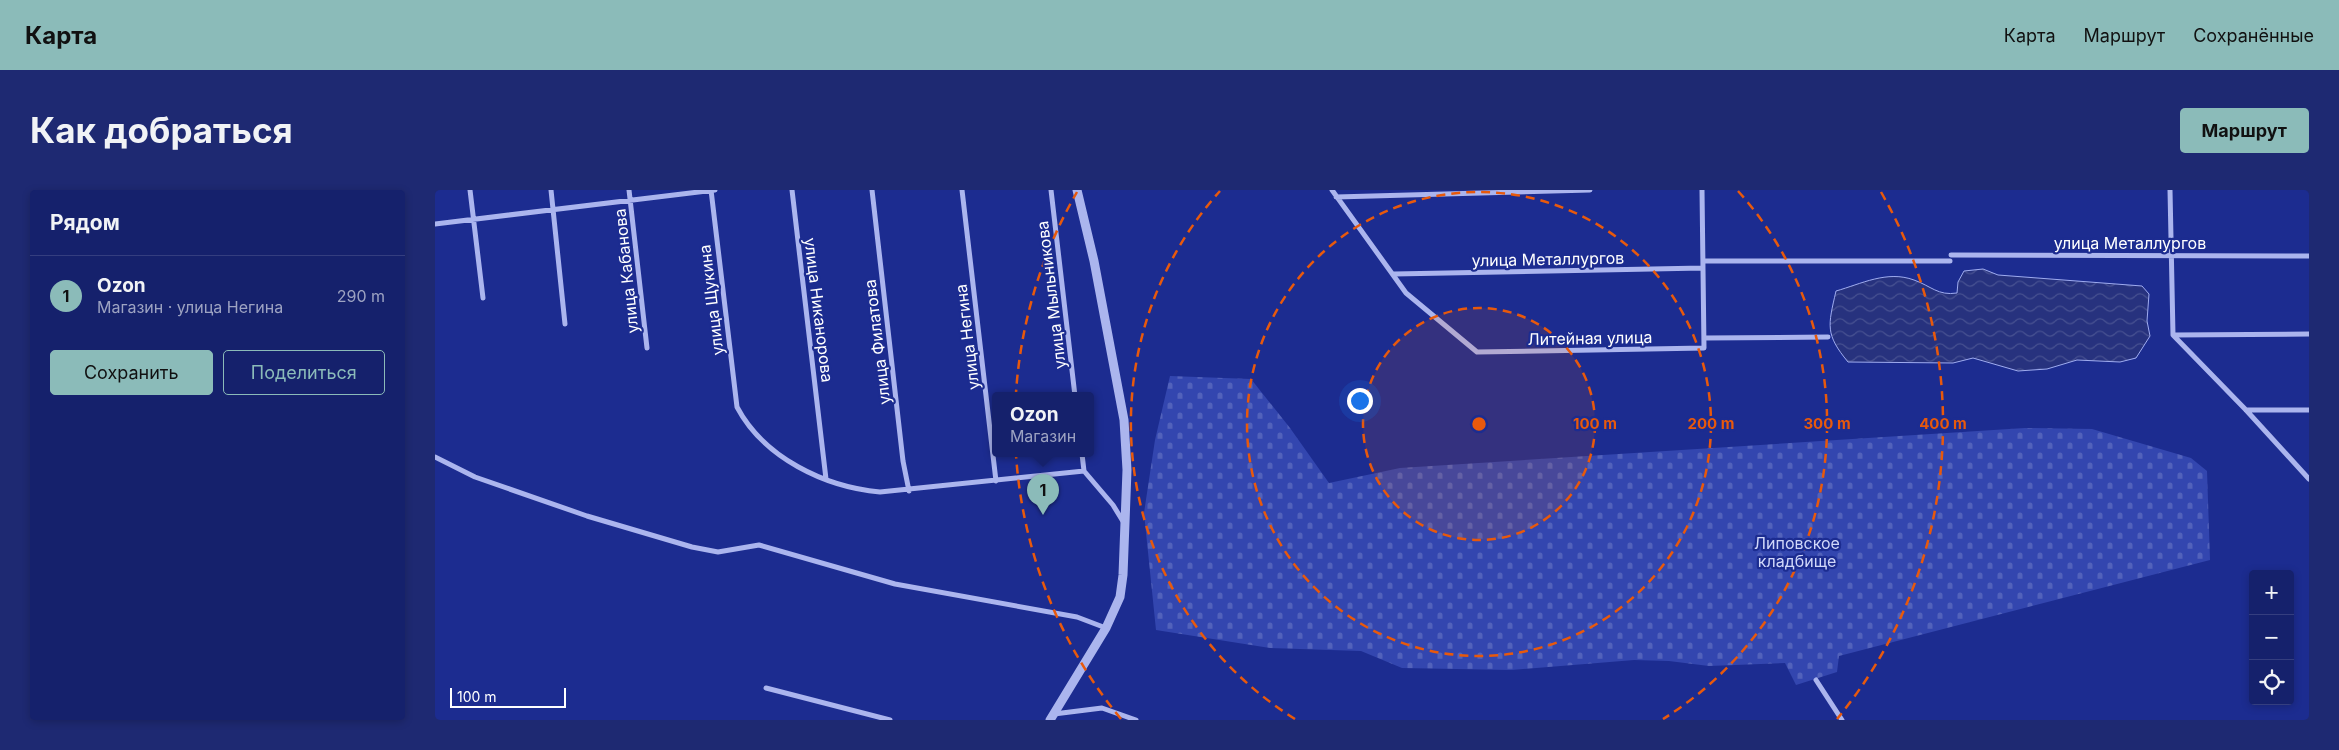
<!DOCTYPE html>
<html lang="ru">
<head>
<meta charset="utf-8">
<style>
  body { margin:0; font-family:Inter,sans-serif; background:#1e2972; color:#f1f3f6 }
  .controls { position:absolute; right:15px; bottom:15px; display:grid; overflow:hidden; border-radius:5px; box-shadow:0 2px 8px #0003 }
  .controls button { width:45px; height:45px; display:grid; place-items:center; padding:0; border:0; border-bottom:1px solid #343e7f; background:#15216c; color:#f1f3f6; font:25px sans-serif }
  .scale { position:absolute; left:15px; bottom:12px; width:116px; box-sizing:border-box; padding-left:5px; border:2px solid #fff; border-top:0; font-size:14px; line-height:18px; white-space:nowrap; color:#fff; -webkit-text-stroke:4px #1c2c90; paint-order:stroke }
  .you { position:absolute; left:924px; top:210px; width:18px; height:18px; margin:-12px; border:4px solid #fff; border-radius:50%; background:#1a73e8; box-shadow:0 0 0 8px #1a73e833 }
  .badge { display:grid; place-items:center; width:32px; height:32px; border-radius:50%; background:#8bbbb9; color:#111; font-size:16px; font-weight:700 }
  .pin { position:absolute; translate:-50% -41px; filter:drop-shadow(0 1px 2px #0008) }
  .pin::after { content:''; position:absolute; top:26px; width:18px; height:15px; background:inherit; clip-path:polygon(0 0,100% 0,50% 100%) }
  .popup { position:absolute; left:557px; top:202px; width:102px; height:65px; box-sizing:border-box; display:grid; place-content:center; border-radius:5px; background:#15216c; filter:drop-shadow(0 1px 4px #0005); font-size:16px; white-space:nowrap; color:#9da3c2 }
  .popup b { font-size:19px; color:#f1f3f6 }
  .popup::after { content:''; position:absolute; left:50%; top:100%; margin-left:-10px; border:10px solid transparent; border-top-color:#15216c }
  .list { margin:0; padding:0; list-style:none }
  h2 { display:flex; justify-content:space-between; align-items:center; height:65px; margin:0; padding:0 20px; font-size:21px }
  h2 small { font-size:16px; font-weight:400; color:#9da3c2 }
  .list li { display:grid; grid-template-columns:32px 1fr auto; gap:15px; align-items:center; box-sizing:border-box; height:80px; padding:0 20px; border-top:1px solid #343e7f }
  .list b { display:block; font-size:19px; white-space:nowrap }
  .list p { margin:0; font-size:16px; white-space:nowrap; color:#9da3c2 }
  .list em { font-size:16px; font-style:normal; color:#9da3c2 }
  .actions { display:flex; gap:10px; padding:15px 20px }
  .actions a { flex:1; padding:11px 0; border:1px solid #8bbbb9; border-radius:5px; text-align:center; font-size:18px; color:#8bbbb9 }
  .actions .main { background:#8bbbb9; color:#111 }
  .icon { flex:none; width:28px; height:28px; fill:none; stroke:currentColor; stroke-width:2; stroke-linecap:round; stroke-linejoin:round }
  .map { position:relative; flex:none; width:1874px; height:530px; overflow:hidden; border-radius:5px }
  header { display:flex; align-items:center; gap:30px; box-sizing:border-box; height:70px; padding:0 25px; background:#8bbbb9; color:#111 }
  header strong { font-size:24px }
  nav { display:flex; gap:28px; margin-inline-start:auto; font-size:18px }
  .intro { display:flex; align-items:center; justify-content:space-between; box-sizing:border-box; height:120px; padding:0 30px }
  h1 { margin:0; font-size:35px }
  .button { padding:12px 22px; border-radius:5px; background:#8bbbb9; color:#111; font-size:18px; font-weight:700 }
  main { display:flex; gap:30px; padding:0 30px }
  aside { flex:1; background:#15216c; border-radius:5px; box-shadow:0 2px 8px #0003 }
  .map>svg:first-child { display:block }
  .cemetery { fill:url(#cemetery-stones) }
  .water { fill:url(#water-waves); stroke:#9facf0 }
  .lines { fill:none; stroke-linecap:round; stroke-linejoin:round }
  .minor { stroke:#abb5ee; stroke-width:5 }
  .tertiary { stroke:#abb5ee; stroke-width:9 }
  .ring { fill:none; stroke:#e8590c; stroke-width:2.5; stroke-dasharray:9 6 }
  .labels { text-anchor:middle; stroke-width:4.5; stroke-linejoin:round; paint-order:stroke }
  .street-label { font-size:16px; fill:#fff; stroke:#1c2c90 }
  .park-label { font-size:16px; fill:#d1d8fa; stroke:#1c2c90 }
  .centre { fill:#e8590c; stroke:#1c2c90; stroke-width:2.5 }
  .ring-label { font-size:15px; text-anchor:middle; font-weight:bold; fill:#e8590c; stroke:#1c2c90; stroke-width:4.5; stroke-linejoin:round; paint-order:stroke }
</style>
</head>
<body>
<header>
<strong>Карта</strong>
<nav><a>Карта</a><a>Маршрут</a><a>Сохранённые</a></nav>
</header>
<div class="intro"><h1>Как добраться</h1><a class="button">Маршрут</a></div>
<main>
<aside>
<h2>Рядом<small></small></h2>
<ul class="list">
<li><span class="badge">1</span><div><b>Ozon</b><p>Магазин · улица Негина</p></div><em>290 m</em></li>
</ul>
<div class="actions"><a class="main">Сохранить</a><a>Поделиться</a></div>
</aside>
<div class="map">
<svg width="1874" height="530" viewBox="0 0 1874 530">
  <defs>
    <pattern id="cemetery-stones" width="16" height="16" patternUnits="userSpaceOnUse" patternTransform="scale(1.25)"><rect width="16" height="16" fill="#3346af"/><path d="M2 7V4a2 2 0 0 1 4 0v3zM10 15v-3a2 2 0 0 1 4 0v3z" fill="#5262bb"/></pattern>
    <pattern id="water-waves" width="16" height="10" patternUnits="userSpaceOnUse" patternTransform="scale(1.25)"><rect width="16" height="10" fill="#27327e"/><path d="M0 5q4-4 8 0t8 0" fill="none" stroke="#475191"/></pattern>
  </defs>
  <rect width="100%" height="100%" fill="#1c2c90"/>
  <path class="cemetery" d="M735 186 816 189 855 238 894 293 965 278 1590 238 1657 239 1756 268 1772 281 1775 370 1404 466 1402 482 1361 495 1350 473 1274 476 1234 471 1199 470 1076 480 967 478 926 461 835 458 721 440 709 323 720 250Z"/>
  <path class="water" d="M1548 79 1563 85 1707 96 1714 104 1712 131 1715 146 1701 168 1685 172 1642 170 1612 179 1583 181 1538 168 1518 173 1413 172C1390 144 1393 136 1401 101 1426 94 1452 80 1479 90 1496 96 1503 106 1522 103L1523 92 1529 81Z"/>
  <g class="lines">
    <path class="minor" d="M35 0 48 108
      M116 0 130 134
      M194 0 212 158
      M276 0 302 217C329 268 390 297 445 302L649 281
      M357 0 391 289
      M437 0 468 271 474 301
      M527 0 561 291
      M616 0 640 206
      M897 0 971 103 1042 162 1269 158 1267 0
      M1735 0 1738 145 1811 220 1874 289
      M901 7 1155 0
      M0 34 280 0
      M1516 65 1874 66
      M1268 71H1515
      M959 84 1268 78
      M1738 145 1874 144
      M1269 148 1393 147
      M1811 220H1874
      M647 264 649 281
      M0 267 40 287 152 326 257 357 283 362 324 355 460 394 642 427 671 438
      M649 281 678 315 689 333
      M1381 490 1407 530
      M331 498 455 530
      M619 524 667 518 701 530"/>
    <path class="tertiary" d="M615 530 671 438 685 407 688 385 692 280 689 230 659 71 642 0"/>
  </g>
  <circle cx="1044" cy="234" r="116" fill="#e8590c" fill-opacity=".12"/>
  <g class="ring">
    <circle cx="1044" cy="234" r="116"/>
    <circle cx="1044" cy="234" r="232"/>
    <path d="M860 529A348 348 0 0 1 785 1M1303 1A348 348 0 0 1 1228 529"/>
    <path d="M686 529A464 464 0 0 1 642 2M1446 2A464 464 0 0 1 1402 529"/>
  </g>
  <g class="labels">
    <g class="street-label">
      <text x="1695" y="59">улица Металлургов</text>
      <text transform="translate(1113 69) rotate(-1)" y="6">улица Металлургов</text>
      <text transform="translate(191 81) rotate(-96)" y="6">улица Кабанова</text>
      <text transform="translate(616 105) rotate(-97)" y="6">улица Мыльникова</text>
      <text transform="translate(276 110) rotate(-97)" y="6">улица Щукина</text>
      <text transform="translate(384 120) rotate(83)" y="6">улица Никанорова</text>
      <text transform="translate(532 147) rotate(-97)" y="6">улица Негина</text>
      <text transform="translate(1155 148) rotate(-1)" y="6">Литейная улица</text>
      <text transform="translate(442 152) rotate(-97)" y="6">улица Филатова</text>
    </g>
    <g class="park-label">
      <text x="1362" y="359">Липовское<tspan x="1362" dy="18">кладбище</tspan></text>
    </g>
  </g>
  <circle cx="1044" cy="234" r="8" class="centre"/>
  <g class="ring-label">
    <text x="1160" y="239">100 m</text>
    <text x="1276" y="239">200 m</text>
    <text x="1392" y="239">300 m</text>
    <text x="1508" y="239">400 m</text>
  </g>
</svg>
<div class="controls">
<button>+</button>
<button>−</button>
<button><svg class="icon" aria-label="locate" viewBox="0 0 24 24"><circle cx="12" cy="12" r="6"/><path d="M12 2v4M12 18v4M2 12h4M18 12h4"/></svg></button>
</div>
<div class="scale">100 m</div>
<div class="you"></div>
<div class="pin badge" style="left:608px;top:325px">1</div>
<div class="popup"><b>Ozon</b>Магазин</div>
</div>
</main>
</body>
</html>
